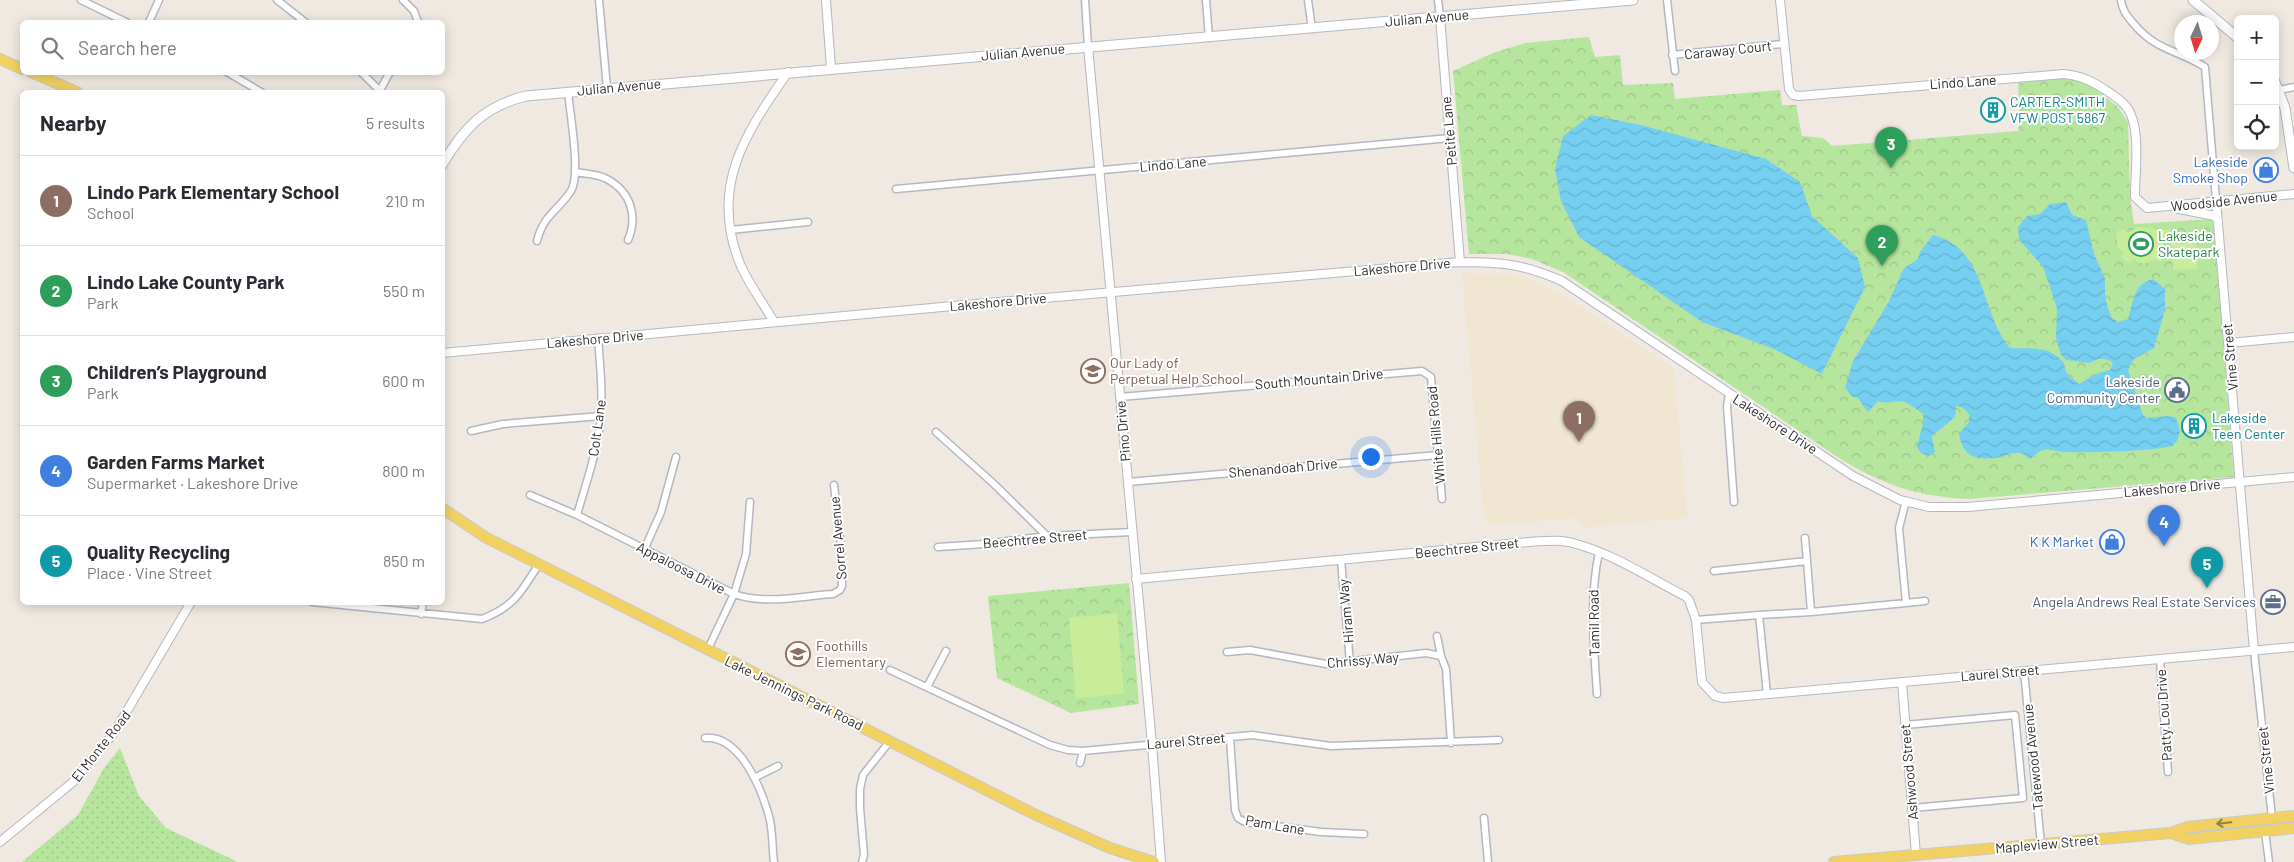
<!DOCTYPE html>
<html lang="en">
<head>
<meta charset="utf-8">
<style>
  body { margin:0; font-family:Barlow,sans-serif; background:#f2f2f3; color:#2b2b33 }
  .controls { position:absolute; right:15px; top:15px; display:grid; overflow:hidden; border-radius:8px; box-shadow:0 2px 12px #0003 }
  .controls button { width:45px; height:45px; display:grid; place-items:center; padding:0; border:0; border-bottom:1px solid #e1e1e2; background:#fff; color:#2b2b33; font:25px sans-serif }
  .compass { position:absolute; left:2174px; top:15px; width:45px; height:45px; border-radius:50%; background:#fff; box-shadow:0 2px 12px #0003; rotate:184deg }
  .you { position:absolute; left:1370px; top:456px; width:18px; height:18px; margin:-12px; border:4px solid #fff; border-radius:50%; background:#1a73e8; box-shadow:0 0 0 8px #1a73e833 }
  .badge { display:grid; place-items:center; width:32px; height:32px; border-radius:50%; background:#4264fb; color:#fff; font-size:16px; font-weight:700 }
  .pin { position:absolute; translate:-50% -41px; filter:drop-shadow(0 1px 2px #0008) }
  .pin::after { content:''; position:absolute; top:26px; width:18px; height:15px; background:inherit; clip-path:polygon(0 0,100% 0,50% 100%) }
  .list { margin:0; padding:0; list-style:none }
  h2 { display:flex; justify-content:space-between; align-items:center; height:65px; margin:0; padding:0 20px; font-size:21px }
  h2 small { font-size:16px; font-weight:400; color:#7c7c81 }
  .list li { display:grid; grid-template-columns:32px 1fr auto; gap:15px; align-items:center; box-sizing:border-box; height:90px; padding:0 20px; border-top:1px solid #e1e1e2 }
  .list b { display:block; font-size:19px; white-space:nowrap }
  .list p { margin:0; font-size:16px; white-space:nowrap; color:#7c7c81 }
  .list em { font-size:16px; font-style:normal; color:#7c7c81 }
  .icon { flex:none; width:28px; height:28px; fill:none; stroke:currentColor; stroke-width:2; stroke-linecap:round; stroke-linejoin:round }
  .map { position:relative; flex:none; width:2294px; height:862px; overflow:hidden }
  .search { position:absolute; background:#fff; box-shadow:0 2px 12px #0003; left:20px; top:20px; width:425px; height:55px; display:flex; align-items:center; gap:12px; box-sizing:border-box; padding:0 18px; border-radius:8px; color:#7c7c81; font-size:19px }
  .panel { position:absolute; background:#fff; box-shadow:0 2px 12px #0003; left:20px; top:90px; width:425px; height:515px; border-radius:8px }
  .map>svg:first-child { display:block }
  .education { fill:#f0e6d1 }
  .grass { fill:url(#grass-dots) }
  .forest { fill:url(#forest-crowns) }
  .pitch { fill:#c9ec9a }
  .water { fill:url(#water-waves) }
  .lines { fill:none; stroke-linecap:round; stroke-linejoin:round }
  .minor-casing { stroke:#b4b7c1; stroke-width:9 }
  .tertiary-casing { stroke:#b4b7c1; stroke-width:10 }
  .secondary-casing { stroke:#b4b7c1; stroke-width:11 }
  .primary-casing { stroke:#c9c9c9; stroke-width:12 }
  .minor { stroke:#fff; stroke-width:6 }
  .tertiary { stroke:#fff; stroke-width:8 }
  .secondary { stroke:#fff; stroke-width:9 }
  .primary { stroke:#f2d163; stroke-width:10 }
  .oneway { stroke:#908048 }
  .labels { text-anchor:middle; stroke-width:4; stroke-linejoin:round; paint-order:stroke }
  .street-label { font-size:14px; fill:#2e2e2e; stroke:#fff }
  .culture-label { font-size:14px; fill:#0d838f; stroke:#fff; text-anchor:start }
  .shop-label { font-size:14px; fill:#366cbe; stroke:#fff; text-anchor:end }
  .leisure-label { font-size:14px; fill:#27864d; stroke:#fff; text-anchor:start }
  .education-label { font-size:14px; fill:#785e54; stroke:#fff; text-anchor:start }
  .service-label { font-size:14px; fill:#4e5e75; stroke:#fff; text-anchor:end }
</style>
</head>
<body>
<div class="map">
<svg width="2294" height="862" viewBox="0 0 2294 862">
  <defs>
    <pattern id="grass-dots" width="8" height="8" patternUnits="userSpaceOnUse" patternTransform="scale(1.25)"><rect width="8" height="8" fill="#b6e59e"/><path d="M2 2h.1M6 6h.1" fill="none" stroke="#9dc588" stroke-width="1.8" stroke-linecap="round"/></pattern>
    <pattern id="forest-crowns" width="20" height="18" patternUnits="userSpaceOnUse" patternTransform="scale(1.25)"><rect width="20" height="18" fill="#b6e59e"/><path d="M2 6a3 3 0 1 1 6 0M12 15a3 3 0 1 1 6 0" fill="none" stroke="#9dc588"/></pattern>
    <pattern id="water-waves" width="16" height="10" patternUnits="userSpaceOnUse" patternTransform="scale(1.25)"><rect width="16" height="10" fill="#75cff0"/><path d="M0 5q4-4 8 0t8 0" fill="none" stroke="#66b2ce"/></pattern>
  </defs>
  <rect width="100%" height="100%" fill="#efe9e1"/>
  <path class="education" d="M1462 273 1518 275 1557 291 1674 368 1687 518 1586 527 1574 518 1488 525 1484 516Z"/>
  <path class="grass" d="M120 748 139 796 166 828 238 862H22L78 815 104 768Z"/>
  <path class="forest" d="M1589 37 1595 57 1620 55 1623 85 1673 83 1675 99 1780 90 1782 105H1796L1802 136 1823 138 1832 146 2018 131 2020 121 2018 83 2062 78 2076 79 2089 84 2118 107 2128 122 2130 196 2134 224 2213 219 2234 477 1970 499C1918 497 1883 485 1839 458L1563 272 1532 259 1508 254H1469L1453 71 1493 53 1525 43Z
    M1129 583 1139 704 1071 713 997 678 988 596Z"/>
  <path class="pitch" d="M2137 227 2170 230 2168 239 2164 240 2161 261 2152 260 2144 264 2134 259 2129 263 2121 257 2124 252 2118 247 2116 234 2119 230 2124 229 2129 233Z
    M2196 237 2198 269 2173 270 2171 238Z
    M1117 613 1124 694 1076 698 1069 618Z"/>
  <path class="water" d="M1591 115 1641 125 1766 159 1800 182 1812 216 1858 258 1865 287 1822 374 1774 349 1702 322 1579 237 1561 201 1555 169 1563 136Z
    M2066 202 2072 215 2086 220 2094 254 2105 278V295L2108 309 2112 318 2118 322 2128 319C2134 301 2133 284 2153 279L2165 289V310L2154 348 2134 359 2128 370 2143 415 2147 418 2168 416 2175 417C2180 425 2182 439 2173 445 2166 451 2080 453 2066 452 2059 452 2049 448 2043 450 2038 452 2034 456 2030 459 2026 456 2021 452 2016 453 2009 453 2003 457 1996 458 1974 460 1963 456 1959 434L1969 422V414L1962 407 1956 406 1955 417 1932 436 1935 452 1928 456 1921 453 1917 447 1923 423V414C1916 409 1908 401 1898 401 1890 402 1887 404 1878 401L1868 412 1857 397H1853L1845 388 1853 361 1888 303 1904 268 1918 259 1920 252 1933 235C1987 248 1980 313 2010 348 2029 349 2049 345 2063 362 2065 364 2065 370 2067 373 2070 377 2075 381 2079 384L2098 373 2110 370 2113 363C2106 357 2097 358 2090 363L2066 360 2061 355 2056 338 2057 309 2051 290 2043 267 2019 239 2018 227 2027 216 2040 214 2050 204Z"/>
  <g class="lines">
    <defs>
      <path id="minor" d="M81 0 126 22
        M277 0 305 22
        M403 0 414 11 418 22
        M599 0 607 88
        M1085 0 1088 46
        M1206 0 1209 38
        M1308 0 1312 29
        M1438 0 1440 17
        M1667 0 1675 71
        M2121 0C2122 10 2127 16 2133 23 2156 51 2178 50 2205 67L2216 200
        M149 22 159 0
        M1672 55 1783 44
        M227 72 261 92
        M361 72 380 91
        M2279 90 2294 87
        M379 92 390 72
        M576 172C585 174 598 174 607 179 631 192 638 216 628 240
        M896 189 1450 138
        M731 230 808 222
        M537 241C544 214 557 212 571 191 581 175 570 113 568 92
        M1729 394 1727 406 1734 502
        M1120 397 1422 371 1431 377 1442 499
        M471 431 503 424 601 416
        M936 432 994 484 1047 536
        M1128 482 1438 455
        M530 495 577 515 734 594C765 605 801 596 833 594L840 590 842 586 841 546 834 485
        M1906 501 1899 528 1906 603 1925 601
        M577 515C586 483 598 450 601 416 603 390 600 364 598 338
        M1805 538 1807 561
        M938 547 984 544 1047 536 1132 532
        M644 550 661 512 676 457
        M1341 560 1350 663
        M1714 571 1807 561 1811 612 1759 615
        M312 602 482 619C514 607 521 592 539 564
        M1811 612 1906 603
        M421 614 423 602
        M1696 620 1759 615 1767 694
        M1437 636 1441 656 1446 669 1451 743
        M707 651 734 594 746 554 750 502
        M2254 651 2272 818
        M1227 652 1250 650 1326 664 1426 653 1441 656
        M2160 659 2168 772
        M890 670 1050 745 1068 750 1083 751 1252 735 1331 746 1499 740
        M2024 671 2041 844
        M927 687 946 651
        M1597 694C1594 646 1589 599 1599 552
        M1905 725 2015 715 2023 798 1912 808
        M705 738C740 735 761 788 769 816 773 830 772 847 774 862
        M1230 738 1235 810 1238 818 1245 822 1321 832 1364 834
        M1080 763 1083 751
        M754 778 778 766
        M1484 818 1488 862
        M2265 832 2269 862
        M862 862 864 855 860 808V789L863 775 890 741"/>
      <path id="tertiary" d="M826 0 831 68
        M1780 0 1789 89 1793 95 1799 96 2064 74C2082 76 2092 81 2107 91 2116 97 2127 104 2131 115 2140 136 2135 174 2135 197L2147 208 2294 194
        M1440 17 1460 262
        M1088 46 1152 744 1161 862
        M2216 200 2254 651
        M2179 209 2215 216 2218 221
        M774 322C763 303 750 286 741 266 708 188 745 134 788 72
        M2229 343 2294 337
        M442 353 964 305 1460 262C1501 262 1523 264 1562 281L1853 476 1900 500 1929 507H1968L2294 477
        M1136 579 1529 542C1545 541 1561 539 1576 544 1614 554 1649 578 1685 596L1689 600 1696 620 1702 682 1715 696 1724 698 2294 647
        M1902 682 1916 855
        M0 842 73 782 114 733 191 602"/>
      <path id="secondary" d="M2193 0 2238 38
        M2275 82 2285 108 2294 168
        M442 165C463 129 484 106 526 96L1633 0"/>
      <path id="primary" d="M0 59 22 69
        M31 72 77 92
        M442 508 485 537 1036 815 1110 848 1154 862
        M2171 833 2189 839 2294 828
        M1834 862 2171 833 2188 827 2294 816"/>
    </defs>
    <use href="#minor" class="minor-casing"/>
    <use href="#tertiary" class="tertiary-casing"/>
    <use href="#secondary" class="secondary-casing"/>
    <use href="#primary" class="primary-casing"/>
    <use href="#minor" class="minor"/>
    <use href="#tertiary" class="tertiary"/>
    <use href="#secondary" class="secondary"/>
    <use href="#primary" class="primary"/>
  </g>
  <defs><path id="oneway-shaft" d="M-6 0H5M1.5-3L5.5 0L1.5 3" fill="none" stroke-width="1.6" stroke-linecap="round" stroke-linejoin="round" transform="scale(1.25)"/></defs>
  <use class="oneway" href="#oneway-shaft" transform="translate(2224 823) rotate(174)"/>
  <defs>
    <symbol id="building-ring" viewBox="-11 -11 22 22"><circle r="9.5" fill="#fff" stroke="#0f9aa8" stroke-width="1.5"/><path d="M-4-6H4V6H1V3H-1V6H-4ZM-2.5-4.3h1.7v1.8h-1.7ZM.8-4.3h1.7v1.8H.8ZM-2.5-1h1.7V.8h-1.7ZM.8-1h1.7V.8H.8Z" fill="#0f9aa8"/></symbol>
    <symbol id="shop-ring" viewBox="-11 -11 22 22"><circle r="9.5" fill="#fff" stroke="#3f7fe0" stroke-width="1.5"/><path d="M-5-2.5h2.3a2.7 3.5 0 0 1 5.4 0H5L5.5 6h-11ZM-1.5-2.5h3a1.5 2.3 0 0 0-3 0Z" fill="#3f7fe0"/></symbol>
    <symbol id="stadium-ring" viewBox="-11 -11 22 22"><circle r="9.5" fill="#fff" stroke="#2e9e5b" stroke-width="1.5"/><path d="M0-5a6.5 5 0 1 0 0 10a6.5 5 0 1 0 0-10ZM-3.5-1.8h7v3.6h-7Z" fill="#2e9e5b"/></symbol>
    <symbol id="school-ring" viewBox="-11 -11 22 22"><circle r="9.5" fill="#fff" stroke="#8d6e63" stroke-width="1.5"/><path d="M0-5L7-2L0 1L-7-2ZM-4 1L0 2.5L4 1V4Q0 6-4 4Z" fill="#8d6e63"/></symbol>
    <symbol id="civic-ring" viewBox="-11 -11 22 22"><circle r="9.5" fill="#fff" stroke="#5c6f8a" stroke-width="1.5"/><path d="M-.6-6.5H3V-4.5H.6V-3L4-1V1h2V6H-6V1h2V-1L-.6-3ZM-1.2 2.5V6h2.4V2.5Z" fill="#5c6f8a"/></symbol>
    <symbol id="office-ring" viewBox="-11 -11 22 22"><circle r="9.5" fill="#fff" stroke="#5c6f8a" stroke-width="1.5"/><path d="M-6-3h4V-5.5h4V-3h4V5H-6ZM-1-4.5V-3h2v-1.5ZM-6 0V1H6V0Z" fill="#5c6f8a"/></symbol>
  </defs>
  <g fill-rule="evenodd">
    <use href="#building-ring" x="1979" y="96" width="28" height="28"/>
    <use href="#shop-ring" x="2252" y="156" width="28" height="28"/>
    <use href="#stadium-ring" x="2127" y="230" width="28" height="28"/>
    <use href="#school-ring" x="1079" y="357" width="28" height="28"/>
    <use href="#civic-ring" x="2163" y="376" width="28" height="28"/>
    <use href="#building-ring" x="2180" y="412" width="28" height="28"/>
    <use href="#shop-ring" x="2098" y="528" width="28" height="28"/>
    <use href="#office-ring" x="2259" y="588" width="28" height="28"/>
    <use href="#school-ring" x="784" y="640" width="28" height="28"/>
  </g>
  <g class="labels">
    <g class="street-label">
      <text transform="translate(1427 18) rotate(-5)" y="5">Julian Avenue</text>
      <text transform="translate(1728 50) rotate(-6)" y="5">Caraway Court</text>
      <text transform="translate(1023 52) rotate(-5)" y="5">Julian Avenue</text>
      <text transform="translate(1963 82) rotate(-4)" y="5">Lindo Lane</text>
      <text transform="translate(619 87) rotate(-5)" y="5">Julian Avenue</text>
      <text transform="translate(1449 131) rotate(-95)" y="5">Petite Lane</text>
      <text transform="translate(1173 164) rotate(-5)" y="5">Lindo Lane</text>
      <text transform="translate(2224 201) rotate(-6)" y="5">Woodside Avenue</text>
      <text transform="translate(1402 267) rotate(-5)" y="5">Lakeshore Drive</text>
      <text transform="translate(998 302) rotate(-5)" y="5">Lakeshore Drive</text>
      <text transform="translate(595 339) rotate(-5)" y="5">Lakeshore Drive</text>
      <text transform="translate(2230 357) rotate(-95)" y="5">Vine Street</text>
      <text transform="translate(1319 379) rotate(-5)" y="5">South Mountain Drive</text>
      <text transform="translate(1775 424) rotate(33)" y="5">Lakeshore Drive</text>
      <text transform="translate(597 428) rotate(-82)" y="5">Colt Lane</text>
      <text transform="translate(1123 431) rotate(-95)" y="5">Pino Drive</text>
      <text transform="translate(1436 435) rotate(-95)" y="5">White Hills Road</text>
      <text transform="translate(1283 468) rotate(-5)" y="5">Shenandoah Drive</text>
      <text transform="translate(2172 488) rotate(-5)" y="5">Lakeshore Drive</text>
      <text transform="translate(838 538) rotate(-95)" y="5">Sorrel Avenue</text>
      <text transform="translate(1035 539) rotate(-5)" y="5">Beechtree Street</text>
      <text transform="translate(1467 548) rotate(-6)" y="5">Beechtree Street</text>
      <text transform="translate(681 568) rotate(27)" y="5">Appaloosa Drive</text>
      <text transform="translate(1346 611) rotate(-95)" y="5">Hiram Way</text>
      <text transform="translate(1594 623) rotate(-91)" y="5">Tamil Road</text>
      <text transform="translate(1363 660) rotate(-5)" y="5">Chrissy Way</text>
      <text transform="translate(2000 673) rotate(-5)" y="5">Laurel Street</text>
      <text transform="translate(794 693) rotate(26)" y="5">Lake Jennings Park Road</text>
      <text transform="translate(2164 715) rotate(-94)" y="5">Patty Lou Drive</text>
      <text transform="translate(1186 741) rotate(-5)" y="5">Laurel Street</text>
      <text transform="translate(101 746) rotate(-52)" y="5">El Monte Road</text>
      <text transform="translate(2033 757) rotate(-96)" y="5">Tatewood Avenue</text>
      <text transform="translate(2266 760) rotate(-96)" y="5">Vine Street</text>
      <text transform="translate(1909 772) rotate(-95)" y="5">Ashwood Street</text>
      <text transform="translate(1275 825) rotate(10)" y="5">Pam Lane</text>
      <text transform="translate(2047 844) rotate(-5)" y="5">Mapleview Street</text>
    </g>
    <g class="culture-label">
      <text x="2010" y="107">CARTER-SMITH<tspan x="2010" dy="16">VFW POST 5867</tspan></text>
      <text x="2212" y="423">Lakeside<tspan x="2212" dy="16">Teen Center</tspan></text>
    </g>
    <g class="shop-label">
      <text x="2248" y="167">Lakeside<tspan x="2248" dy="16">Smoke Shop</tspan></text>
      <text x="2094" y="547">K K Market</text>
    </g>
    <g class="leisure-label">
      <text x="2158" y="241">Lakeside<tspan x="2158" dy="16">Skatepark</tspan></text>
    </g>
    <g class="education-label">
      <text x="1110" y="368">Our Lady of<tspan x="1110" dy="16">Perpetual Help School</tspan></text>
      <text x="816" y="651">Foothills<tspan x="816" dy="16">Elementary</tspan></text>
    </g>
    <g class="service-label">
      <text x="2160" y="387">Lakeside<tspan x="2160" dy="16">Community Center</tspan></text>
      <text x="2256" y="607">Angela Andrews Real Estate Services</text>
    </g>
  </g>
</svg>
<div class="controls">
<button>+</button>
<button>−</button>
<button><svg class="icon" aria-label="locate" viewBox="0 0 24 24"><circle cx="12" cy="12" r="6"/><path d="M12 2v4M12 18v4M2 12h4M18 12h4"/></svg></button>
</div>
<svg class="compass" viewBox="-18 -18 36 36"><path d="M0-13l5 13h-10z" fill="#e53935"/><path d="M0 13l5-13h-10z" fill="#7c7c81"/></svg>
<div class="you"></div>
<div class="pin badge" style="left:1579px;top:442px;background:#8d6e63">1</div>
<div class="pin badge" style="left:1882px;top:266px;background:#2e9e5b">2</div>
<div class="pin badge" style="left:1891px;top:168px;background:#2e9e5b">3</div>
<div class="pin badge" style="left:2164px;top:546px;background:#3f7fe0">4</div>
<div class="pin badge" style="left:2207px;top:588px;background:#0f9aa8">5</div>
<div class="search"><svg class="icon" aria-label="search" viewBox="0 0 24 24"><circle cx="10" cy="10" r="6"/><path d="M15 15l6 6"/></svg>Search here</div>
<section class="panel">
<h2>Nearby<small>5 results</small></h2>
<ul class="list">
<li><span class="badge" style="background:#8d6e63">1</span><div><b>Lindo Park Elementary School</b><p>School</p></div><em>210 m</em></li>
<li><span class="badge" style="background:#2e9e5b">2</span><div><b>Lindo Lake County Park</b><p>Park</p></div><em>550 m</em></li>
<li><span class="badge" style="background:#2e9e5b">3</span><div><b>Children’s Playground</b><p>Park</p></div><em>600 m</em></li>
<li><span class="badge" style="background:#3f7fe0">4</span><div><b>Garden Farms Market</b><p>Supermarket · Lakeshore Drive</p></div><em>800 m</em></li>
<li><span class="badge" style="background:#0f9aa8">5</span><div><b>Quality Recycling</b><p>Place · Vine Street</p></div><em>850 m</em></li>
</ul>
</section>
</div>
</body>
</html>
